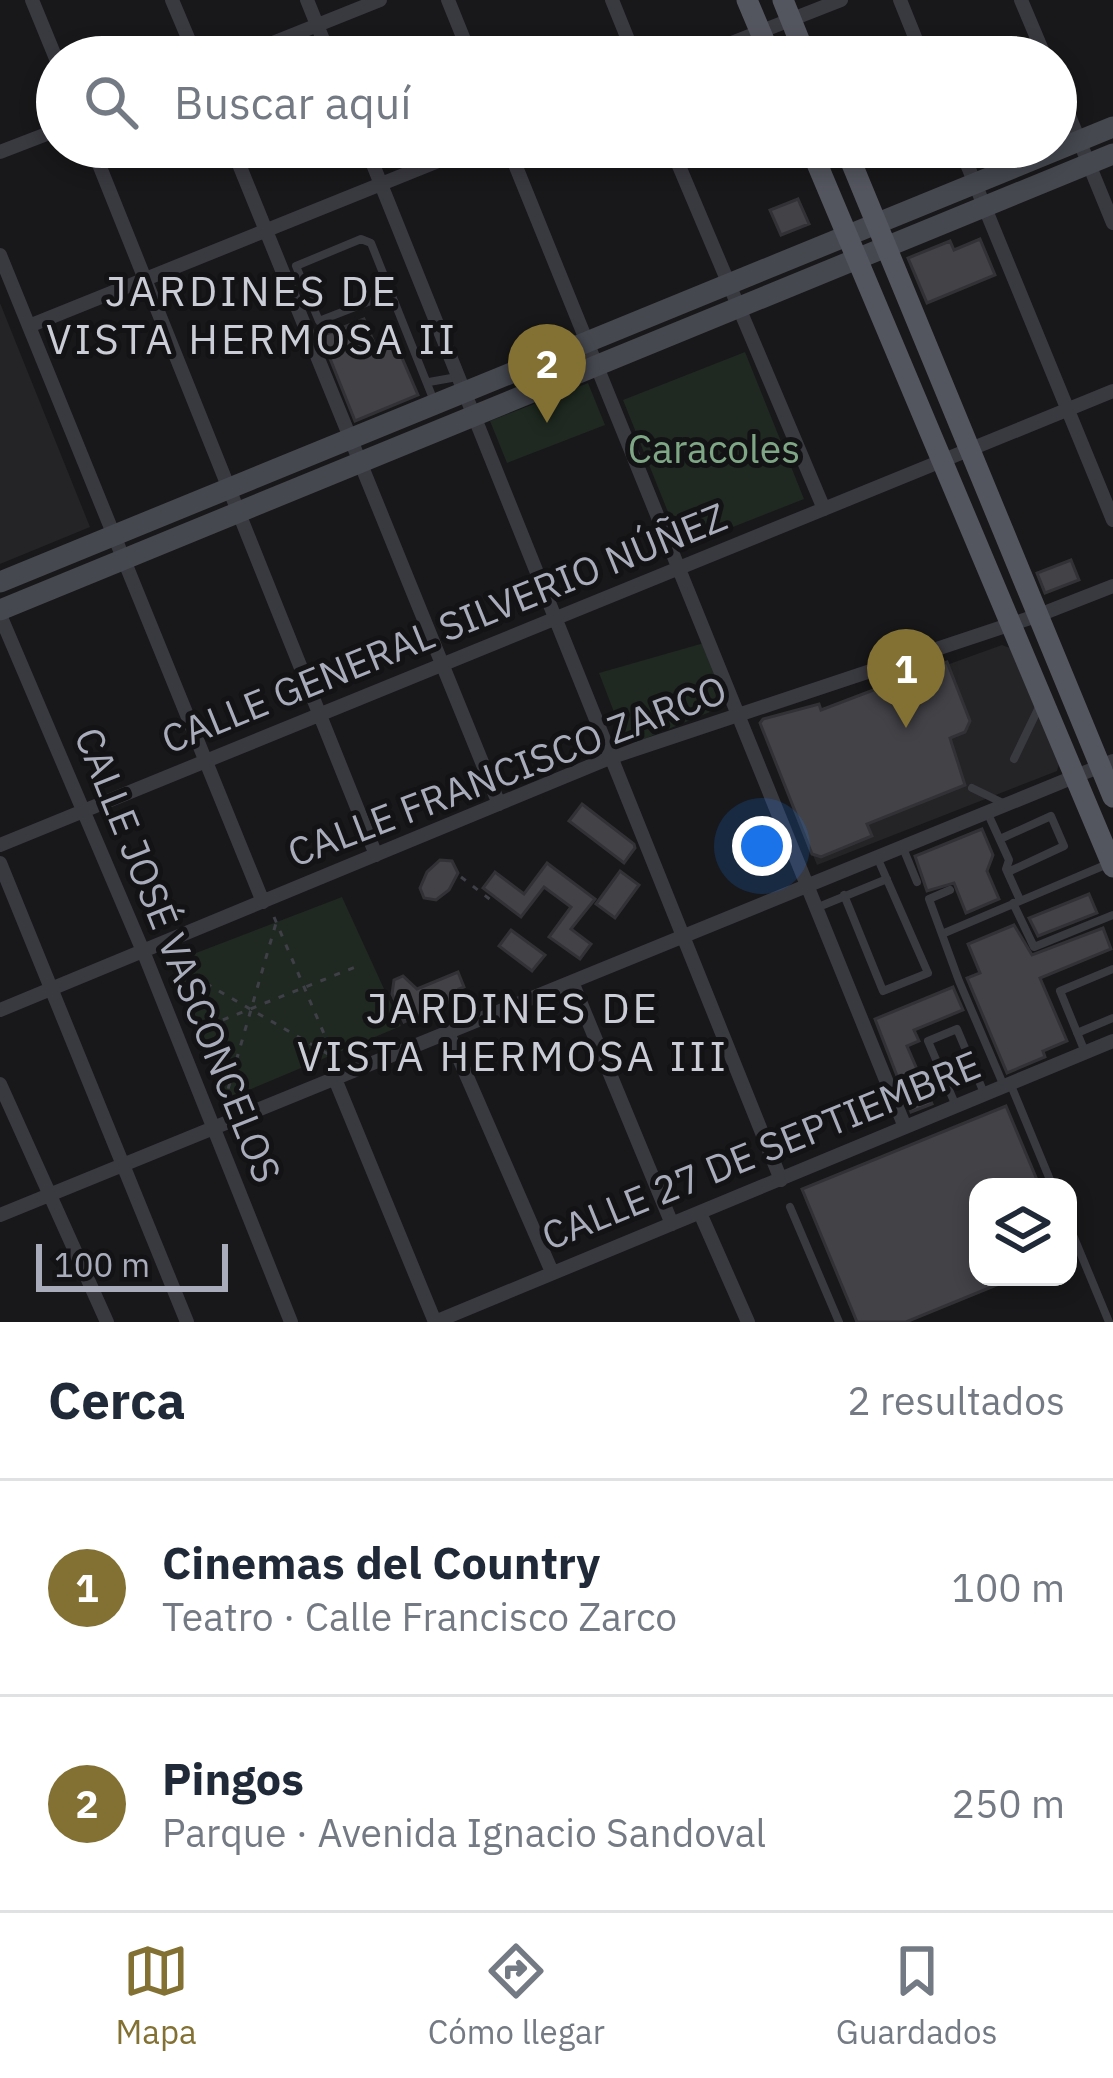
<!DOCTYPE html>
<html lang="es">
<head>
<meta charset="utf-8">
<style>
  body { margin:0; font-family:"IBM Plex Sans",sans-serif; background:#f6f6f7; color:#1f2937 }
  .controls { position:absolute; right:36px; bottom:36px; display:grid; overflow:hidden; border-radius:24px; box-shadow:0 6px 18px #0003 }
  .controls button { width:108px; height:108px; display:grid; place-items:center; padding:0; border:0; border-bottom:3px solid #e0e1e3; background:#fff; color:#1f2937; font:60px sans-serif }
  .scale { position:absolute; left:36px; bottom:30px; width:192px; box-sizing:border-box; padding-left:12px; border:6px solid #a9adbb; border-top:0; font-size:33px; line-height:42px; white-space:nowrap; color:#a9adbb; -webkit-text-stroke:9px #131315; paint-order:stroke }
  .you { position:absolute; left:762px; top:846px; width:42px; height:42px; margin:-30px; border:9px solid #fff; border-radius:50%; background:#1a73e8; box-shadow:0 0 0 18px #1a73e833 }
  .badge { display:grid; place-items:center; width:78px; height:78px; border-radius:50%; background:#837133; color:#fff; font-size:39px; font-weight:700 }
  .pin { position:absolute; translate:-50% -99px; filter:drop-shadow(0 3px 6px #0008) }
  .pin::after { content:''; position:absolute; top:63px; width:42px; height:36px; background:inherit; clip-path:polygon(0 0,100% 0,50% 100%) }
  .list { margin:0; padding:0; list-style:none }
  h2 { display:flex; justify-content:space-between; align-items:center; height:156px; margin:0; padding:0 48px; font-size:51px }
  h2 small { font-size:39px; font-weight:400; color:#747a83 }
  .list li { display:grid; grid-template-columns:78px 1fr auto; gap:36px; align-items:center; box-sizing:border-box; height:216px; padding:0 48px; border-top:3px solid #e0e1e3 }
  .list b { display:block; font-size:45px; white-space:nowrap }
  .list p { margin:0; font-size:39px; white-space:nowrap; color:#747a83 }
  .list em { font-size:39px; font-style:normal; color:#747a83 }
  .icon { flex:none; width:66px; height:66px; fill:none; stroke:currentColor; stroke-width:2; stroke-linecap:round; stroke-linejoin:round }
  .map { position:relative; flex:none; width:1113px; height:1322px; overflow:hidden }
  .search { position:absolute; background:#fff; box-shadow:0 6px 18px #0003; left:36px; right:36px; top:36px; height:132px; display:flex; align-items:center; gap:30px; box-sizing:border-box; padding:0 42px; border-radius:66px; color:#747a83; font-size:45px }
  .sheet { height:588px; background:#fff }
  nav { display:flex; justify-content:space-around; align-items:center; box-sizing:border-box; height:168px; border-top:3px solid #e0e1e3; background:#fff; font-size:33px; color:#747a83 }
  nav a { display:grid; justify-items:center; gap:6px }
  nav .on { color:#837133 }
  .map>svg:first-child { display:block }
  .built { fill:#242427 }
  .green { fill:#1f2921 }
  .building { fill:#424247; stroke:#323236; stroke-width:3 }
  .lines { fill:none; stroke-linecap:round; stroke-linejoin:round }
  .path { stroke:#3f4047; stroke-width:3; stroke-dasharray:6 9; stroke-linecap:butt }
  .lane { stroke:#393940; stroke-width:8 }
  .street { stroke:#393940; stroke-width:14 }
  .secondary { stroke:#464850; stroke-width:21 }
  .primary { stroke:#54565f; stroke-width:21 }
  .labels { text-anchor:middle; stroke-width:10; stroke-linejoin:round; paint-order:stroke }
  .park-label { font-size:39px; fill:#7fa786; stroke:#131315 }
  .street-label { font-size:39px; fill:#a9adbb; stroke:#131315 }
  .neighbourhood-label { font-size:42px; letter-spacing:3px; fill:#cbcdd6; stroke:#131315 }
</style>
</head>
<body>
<div class="map">
<svg width="1113" height="1322" viewBox="0 0 1113 1322">
  <rect width="100%" height="100%" fill="#18181a"/>
  <path class="built" d="M0 303 90 527 0 564Z
    M1002 645 1010 648 1059 764 1057 771 817 865 760 723 763 719 819 704 822 710Z"/>
  <path class="green" d="M745 352 804 499 682 547 623 400Z
    M588 383 605 425 507 463 490 421Z
    M704 643 726 700 722 707 627 746 599 673Z
    M342 897 401 1026 225 1100 170 963Z"/>
  <path class="building" d="M798 199 809 224 781 235 770 210Z
    M980 239 995 275 927 303 908 258 950 241 954 250Z
    M364 319 375 345 393 337 418 395 355 421 321 336Z
    M1071 560 1079 580 1045 593 1037 573Z
    M947 662 970 721 965 732 950 738 965 785 867 824 872 836 821 857 812 854 760 723 763 719 819 704 821 710Z
    M582 804 634 844 635 848 624 863 569 821Z
    M982 829 993 855 987 871 999 899 966 913 954 883 927 891 915 856Z
    M440 860 452 861 458 873 449 890 436 900 424 898 420 888 427 872Z
    M547 863 595 899 571 929 591 944 580 959 549 937 571 907 544 887 521 917 483 888 495 872 524 894Z
    M620 871 639 885 615 918 596 904Z
    M1089 894 1097 913 1038 936 1029 918Z
    M1014 925 1032 955 1103 928 1111 949 1040 978 1067 1041 1043 1051 1045 1057 1007 1073 967 978 980 973 968 944Z
    M511 930 545 955 532 971 499 946Z
    M458 972 464 987 459 989 462 996 404 1022 392 994 394 980 403 976 417 989Z
    M953 987 963 1010 914 1030 919 1041 907 1046 932 1104 911 1112 875 1019Z
    M1006 1106 1040 1187H978V1277H1016L906 1322H857L802 1189Z"/>
  <g class="lines">
    <path class="path" d="M461 877 496 904
      M274 917 334 1057
      M167 961 335 1058
      M195 1031 358 966
      M224 1103 276 923"/>
    <path class="lane" d="M391 293 319 321 296 266 361 239 371 243 434 401
      M429 382 457 377
      M1014 759 1039 707
      M972 788 1005 804
      M988 814 1009 860 1006 869 1020 900
      M1000 839 1051 816 1064 846 1008 872
      M903 848 917 882
      M950 890 929 899 959 981 1003 1084
      M844 895 883 991 928 973 877 857
      M1013 903 1034 947 1113 915
      M816 908 887 879
      M942 934 1110 863
      M1077 1033 1113 1018
      M1085 1052 1060 991 1113 969
      M1010 1083 1053 1187
      M956 1106 928 1041 957 1029 984 1093
      M790 1207 839 1322
      M1068 1223 1109 1322"/>
    <path class="street" d="M32 0 57 61
      M172 0 196 57
      M307 0 330 57
      M448 0 471 57
      M612 0 635 57
      M900 0 923 57
      M1021 0 1045 57
      M238 57 380 0
      M696 57 841 0
      M1056 84 1113 223
      M92 147 376 855
      M232 147 499 804
      M366 147 781 1180
      M508 147 905 1127
      M671 147 824 509
      M960 147 1113 520
      M0 152 57 130
      M0 255 263 902
      M29 326 473 147
      M0 615 143 951 291 1322
      M0 845 1113 391
      M0 863 187 1322
      M572 982 672 1224
      M0 1010 612 757 1039 615 1113 586
      M448 1033 552 1272
      M335 1079 435 1322
      M0 1084 107 1322
      M700 1213 748 1322
      M0 1215 1113 761
      M435 1322 1113 1041"/>
    <path class="secondary" d="M0 582 1113 127
      M0 610 1113 154"/>
    <path class="primary" d="M747 0 771 57
      M783 0 806 57
      M810 147 1113 867
      M845 147 1113 797"/>
  </g>
  <g class="labels">
    <g class="park-label">
      <text x="714" y="463">Caracoles</text>
    </g>
    <g class="street-label">
      <text transform="translate(444 628) rotate(-22)" y="14">CALLE GENERAL SILVERIO NÚÑEZ</text>
      <text transform="translate(507 771) rotate(-21)" y="14">CALLE FRANCISCO ZARCO</text>
      <text transform="translate(178 955) rotate(68)" y="14">CALLE JOSÉ VASCONCELOS</text>
      <text transform="translate(761 1150) rotate(-22)" y="14">CALLE 27 DE SEPTIEMBRE</text>
    </g>
    <g class="neighbourhood-label">
      <text x="252" y="306">JARDINES DE<tspan x="252" dy="48">VISTA HERMOSA II</tspan></text>
      <text x="513" y="1023">JARDINES DE<tspan x="513" dy="48">VISTA HERMOSA III</tspan></text>
    </g>
  </g>
</svg>
<div class="controls">
<button><svg class="icon" aria-label="layers" viewBox="0 0 24 24"><path d="M12 4l9 5-9 5-9-5zM3 14l9 5 9-5"/></svg></button>
</div>
<div class="scale">100 m</div>
<div class="you"></div>
<div class="pin badge" style="left:906px;top:728px">1</div>
<div class="pin badge" style="left:547px;top:423px">2</div>
<div class="search"><svg class="icon" aria-label="search" viewBox="0 0 24 24"><circle cx="10" cy="10" r="6"/><path d="M15 15l6 6"/></svg>Buscar aquí</div>
</div>
<section class="sheet">
<h2>Cerca<small>2 resultados</small></h2>
<ul class="list">
<li><span class="badge">1</span><div><b>Cinemas del Country</b><p>Teatro · Calle Francisco Zarco</p></div><em>100 m</em></li>
<li><span class="badge">2</span><div><b>Pingos</b><p>Parque · Avenida Ignacio Sandoval</p></div><em>250 m</em></li>
</ul>
</section>
<nav>
<a class="on"><svg class="icon" aria-label="map" viewBox="0 0 24 24"><path d="M3 6l6-2 6 2 6-2v14l-6 2-6-2-6 2zM9 4v14M15 6v14"/></svg>Mapa</a>
<a><svg class="icon" aria-label="directions" viewBox="0 0 24 24"><path d="M12 3l9 9-9 9-9-9zM9 14v-3h6M13 9l2 2-2 2"/></svg>Cómo llegar</a>
<a><svg class="icon" aria-label="saved" viewBox="0 0 24 24"><path d="M7 4h10v16l-5-4-5 4z"/></svg>Guardados</a>
</nav>
</body>
</html>
